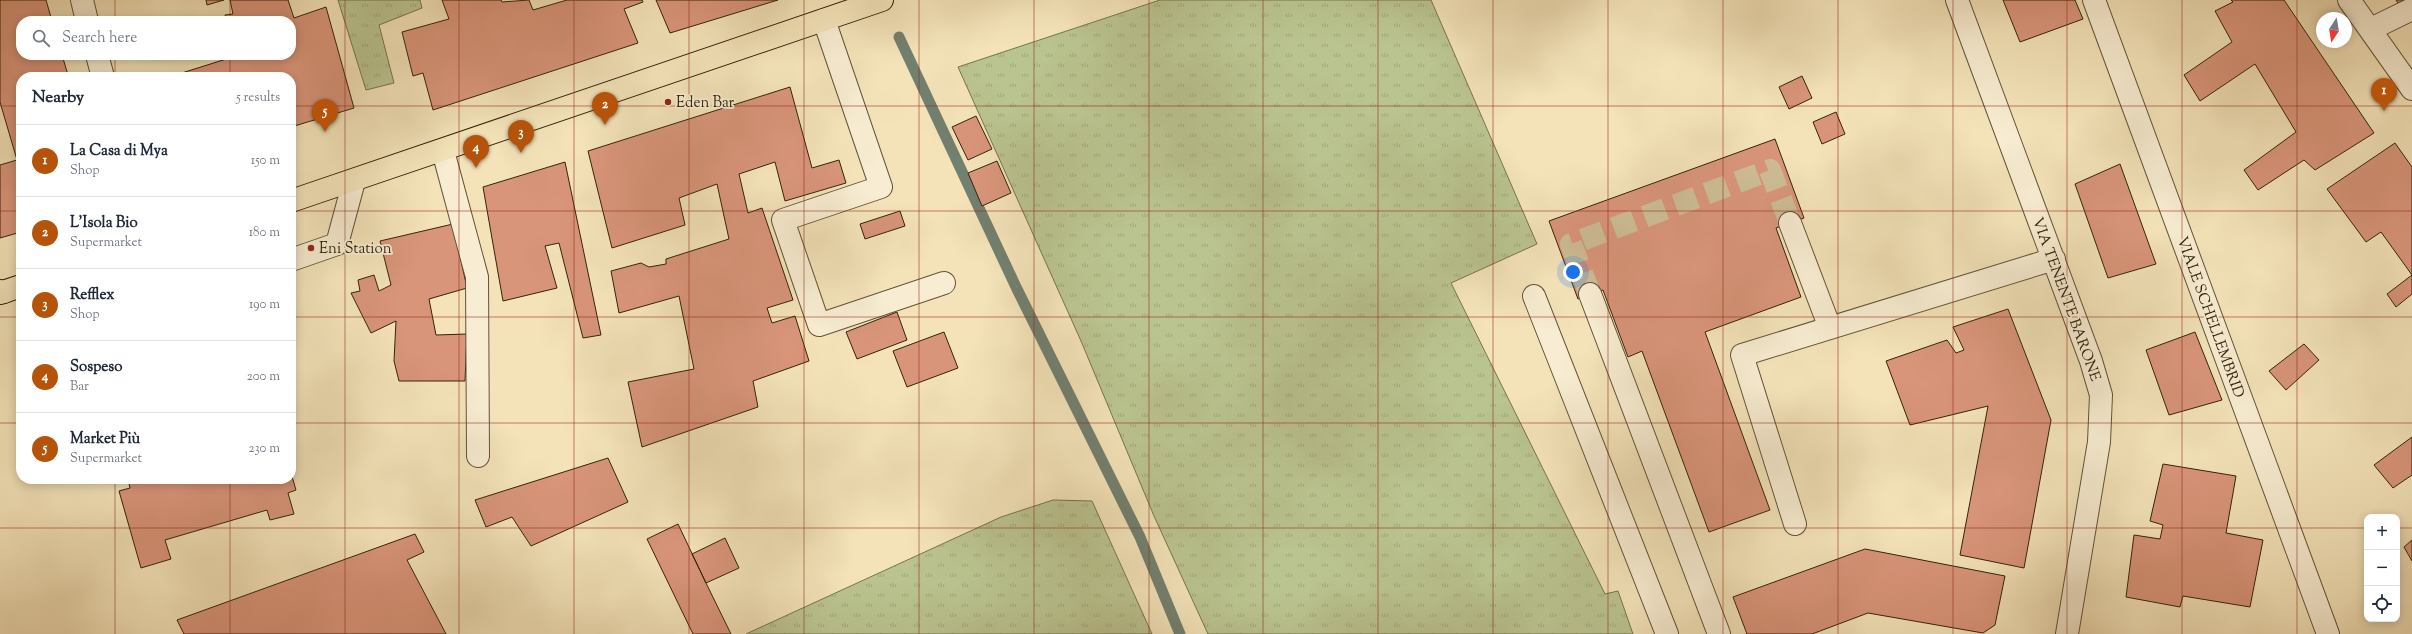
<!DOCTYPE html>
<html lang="en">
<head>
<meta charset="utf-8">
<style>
  body { margin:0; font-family:"Sorts Mill Goudy",serif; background:#f6f6f7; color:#1f2937 }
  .controls { position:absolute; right:12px; bottom:12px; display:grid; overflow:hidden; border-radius:8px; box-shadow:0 2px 10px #0003 }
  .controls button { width:36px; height:36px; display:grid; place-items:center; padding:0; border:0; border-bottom:1px solid #e0e1e3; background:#fff; color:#1f2937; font:20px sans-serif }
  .compass { position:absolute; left:2316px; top:12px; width:36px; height:36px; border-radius:50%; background:#fff; box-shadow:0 2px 10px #0003; rotate:192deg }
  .you { position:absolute; left:1573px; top:272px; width:14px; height:14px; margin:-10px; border:3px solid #fff; border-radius:50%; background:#1a73e8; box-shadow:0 0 0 6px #1a73e833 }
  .badge { display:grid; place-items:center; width:26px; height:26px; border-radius:50%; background:#b45309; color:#fff; font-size:13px; font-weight:700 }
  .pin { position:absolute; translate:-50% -33px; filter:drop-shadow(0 1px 2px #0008) }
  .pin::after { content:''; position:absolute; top:21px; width:14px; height:12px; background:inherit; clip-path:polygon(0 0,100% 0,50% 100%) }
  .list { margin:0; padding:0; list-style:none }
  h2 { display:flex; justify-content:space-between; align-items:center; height:52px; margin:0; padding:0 16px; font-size:17px }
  h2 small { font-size:13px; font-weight:400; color:#747a83 }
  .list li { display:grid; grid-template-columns:26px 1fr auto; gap:12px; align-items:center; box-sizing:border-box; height:72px; padding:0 16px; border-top:1px solid #e0e1e3 }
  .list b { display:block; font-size:15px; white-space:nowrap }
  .list p { margin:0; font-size:13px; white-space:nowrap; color:#747a83 }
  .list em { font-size:13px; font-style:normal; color:#747a83 }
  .icon { flex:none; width:22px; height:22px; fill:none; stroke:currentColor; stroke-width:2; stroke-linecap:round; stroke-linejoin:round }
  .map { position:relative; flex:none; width:2412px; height:634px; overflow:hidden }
  .search { position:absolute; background:#fff; box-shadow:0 2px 10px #0003; left:16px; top:16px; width:280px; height:44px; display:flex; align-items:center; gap:10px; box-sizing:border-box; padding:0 14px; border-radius:16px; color:#747a83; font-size:15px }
  .panel { position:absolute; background:#fff; box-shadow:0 2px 10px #0003; left:16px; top:72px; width:280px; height:412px; border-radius:16px }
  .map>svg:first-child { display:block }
  .grass { fill:url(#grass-tufts); stroke:#76744e }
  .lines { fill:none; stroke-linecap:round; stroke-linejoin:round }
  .stream { stroke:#72806f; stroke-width:11 }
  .building { fill:#d9957a; stroke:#32230c }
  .minor-tunnel { stroke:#cdbd96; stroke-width:22; stroke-dasharray:22 11; stroke-linecap:butt }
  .minor-casing { stroke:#625337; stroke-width:24 }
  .major-casing { stroke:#32230c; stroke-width:24 }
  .highway-casing { stroke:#32230c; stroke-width:24 }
  .minor { stroke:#f8edd2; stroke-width:22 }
  .major { stroke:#f4e3b9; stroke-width:22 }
  .highway { stroke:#f4e3b9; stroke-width:22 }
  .grid { fill:none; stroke:#8f2418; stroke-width:1; stroke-opacity:0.55 }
  .poi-dot { fill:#8f2418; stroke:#f8edd2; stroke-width:1.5 }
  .labels { text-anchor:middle; stroke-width:3.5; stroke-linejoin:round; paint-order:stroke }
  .poi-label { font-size:15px; fill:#32230c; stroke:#f8edd2; text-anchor:start }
  .street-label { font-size:15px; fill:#32230c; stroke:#f8edd2 }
</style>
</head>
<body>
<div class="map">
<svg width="2412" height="634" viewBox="0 0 2412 634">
  <defs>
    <pattern id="grass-tufts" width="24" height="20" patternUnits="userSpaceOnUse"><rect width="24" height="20" fill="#bac490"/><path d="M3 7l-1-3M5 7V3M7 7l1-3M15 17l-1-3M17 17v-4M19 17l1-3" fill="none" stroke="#a0a87b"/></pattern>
  </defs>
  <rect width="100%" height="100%" fill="#f4e3b9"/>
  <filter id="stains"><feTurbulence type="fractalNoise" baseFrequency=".005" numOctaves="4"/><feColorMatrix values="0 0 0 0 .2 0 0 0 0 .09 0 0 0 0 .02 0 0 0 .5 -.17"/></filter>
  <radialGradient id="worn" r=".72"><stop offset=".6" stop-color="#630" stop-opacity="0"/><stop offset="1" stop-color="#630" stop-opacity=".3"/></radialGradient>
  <path class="grass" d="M338 0H420L422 8 379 25 394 83 366 90Z
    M1160 0H1431L1537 244 1451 283 1605 594 1618 591 1633 634H1208L1154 516 1081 341 958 67Z
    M1053 500 1092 501 1152 634H746L1001 517Z"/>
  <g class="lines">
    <path class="stream" d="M899 37 1016 287 1140 537 1180 634"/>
  </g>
  <path class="building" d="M0 0H46L52 21H21V55H62L68 75 21 77V232L0 238V165L17 160 0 102Z
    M206 0H224L207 5Z
    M230 0H288L294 18 326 7 354 108 291 127V77H169L239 55H291V21H226L225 15 233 14Z
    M442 0H501L502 2 529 0 533 10 567 0H642L643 2 624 9 638 43 433 110 423 73 413 76 402 32 449 19Z
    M656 0H778L670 33Z
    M2003 0H2075L2083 19 2020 42Z
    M2231 0H2284L2374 133 2315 170 2304 160 2258 190 2244 170 2296 132 2255 64 2200 101 2184 75 2232 42 2215 11 2233 2Z
    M2396 0H2409L2399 5Z
    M1802 76 1812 98 1789 109 1779 87Z
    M790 87 812 168 839 160 846 183 785 201 775 162 739 174 748 213 762 208 793 300 767 308 772 323 795 316 809 361 753 381 758 407 642 447 628 382 694 369 679 296 619 313 611 271 641 263 649 267 666 264V259L729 239 717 184 679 198 685 225 612 248 588 151Z
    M1836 112 1845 134 1822 144 1813 122Z
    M976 116 992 149 968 160 952 127Z
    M1775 139 1804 218 1776 228 1801 297 1705 332 1770 510 1709 532 1642 351 1628 357 1603 290 1578 299 1549 221Z
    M2395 143 2412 167V294L2396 307 2387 294 2412 275 2381 232 2366 242 2327 189Z
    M997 161 1011 193 982 206 968 173Z
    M565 162 601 335 583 338 559 243 545 246 557 288 503 301 483 187Z
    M2120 164 2156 264 2108 278 2075 184Z
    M900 211 905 226 865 239 860 224Z
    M453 224 467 288 429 299 436 335 467 334 465 381H399L394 361 396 321 371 333 351 293 360 291 358 280 374 275 379 291 391 285 380 241Z
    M2008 309 2051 420 2024 568 1960 555 1988 406 1910 425 1886 361 1947 340 1956 353 1964 350 1953 327Z
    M897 312 907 340 857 359 846 332Z
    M944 332 958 368 907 387 893 351Z
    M2195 332 2222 400 2169 415 2146 350Z
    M2304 344 2319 360 2286 390 2269 371Z
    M2412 437V475L2393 488 2374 465Z
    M608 458 628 502 531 546 512 517 486 527 475 500Z
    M2163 464 2236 476 2226 533 2263 540 2250 607 2183 596 2180 607 2126 597 2134 535 2160 539 2163 525 2150 521Z
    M291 473 296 490 288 493 294 514 270 520 267 510 165 540 171 559 141 568 119 491 130 488 128 479H291Z
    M678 524 706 583 731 634H693L647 539Z
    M415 534 424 552 407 560 446 634H184L177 620Z
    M725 538 739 568 706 583 692 554Z
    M2412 540V561L2404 547Z
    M1865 549 2005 576 1995 625 1983 633 1868 613 1812 634H1747L1733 597Z"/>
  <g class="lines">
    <path class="minor-tunnel" d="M1590 294 1571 244 1770 170 1790 223"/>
    <defs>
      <path id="minor" d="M82 0 87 21
        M1957 0 2091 361 2101 395 2099 442 2067 634
        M2094 0 2328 634
        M2349 0 2412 89
        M824 20 881 187 783 220 819 325 944 283
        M2371 29 2412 9
        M97 55 103 77
        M443 151 477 277 478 456
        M1790 223 1830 328
        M291 260 337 244 354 181
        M1590 294 1719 634
        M1534 296 1667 634
        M1795 524 1742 355 2054 259"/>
      <path id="major" d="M291 201 882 0
        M0 293 21 286"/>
      <path id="highway" d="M0 291 4 292"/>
    </defs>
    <use href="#minor" class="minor-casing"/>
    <use href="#major" class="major-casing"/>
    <use href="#highway" class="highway-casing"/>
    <use href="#minor" class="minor"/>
    <use href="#major" class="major"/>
    <use href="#highway" class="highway"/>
  </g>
  <path class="grid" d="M115 0V21M230 0V21M345 0V634M459 0V634M574 0V634M689 0V634M804 0V634M919 0V634M1034 0V634M1149 0V634M1263 0V634M1378 0V634M1493 0V634M1608 0V634M1723 0V634M1838 0V634M1953 0V634M2067 0V634M2182 0V634M2297 0V634M115 55V77M230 55V77M0 106H21M291 106H2412M0 211H21M291 211H2412M0 317H21M291 317H2412M0 423H21M291 423H2412M115 479V634M230 479V634M0 528H2367M2397 528H2412"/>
  <g class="poi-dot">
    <circle cx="668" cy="102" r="4"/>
    <circle cx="311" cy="248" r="4"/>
  </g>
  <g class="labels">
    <g class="poi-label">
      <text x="676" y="107">Eden Bar</text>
      <text x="319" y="253">Eni Station</text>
    </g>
    <g class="street-label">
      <text transform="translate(2067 299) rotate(70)" y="5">VIA TENENTE BARONE</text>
      <text transform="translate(2211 317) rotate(70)" y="5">VIALE SCHELLEMBRID</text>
    </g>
  </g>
  <rect width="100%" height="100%" filter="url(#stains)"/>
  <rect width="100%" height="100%" fill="url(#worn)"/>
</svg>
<div class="controls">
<button>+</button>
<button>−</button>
<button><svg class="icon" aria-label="locate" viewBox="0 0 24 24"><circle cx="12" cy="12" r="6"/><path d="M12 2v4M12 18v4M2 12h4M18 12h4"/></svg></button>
</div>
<svg class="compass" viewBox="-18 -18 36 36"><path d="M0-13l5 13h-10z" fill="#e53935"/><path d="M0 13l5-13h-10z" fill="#747a83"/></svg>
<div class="you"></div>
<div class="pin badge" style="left:2384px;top:111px">1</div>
<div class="pin badge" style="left:605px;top:125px">2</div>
<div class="pin badge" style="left:521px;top:153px">3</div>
<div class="pin badge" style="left:476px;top:168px">4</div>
<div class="pin badge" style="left:325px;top:132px">5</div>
<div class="search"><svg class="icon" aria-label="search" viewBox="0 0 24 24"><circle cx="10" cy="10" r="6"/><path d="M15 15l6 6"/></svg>Search here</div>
<section class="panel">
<h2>Nearby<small>5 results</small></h2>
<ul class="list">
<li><span class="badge">1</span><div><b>La Casa di Mya</b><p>Shop</p></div><em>150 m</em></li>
<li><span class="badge">2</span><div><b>L'Isola Bio</b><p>Supermarket</p></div><em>180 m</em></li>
<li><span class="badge">3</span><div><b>Refflex</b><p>Shop</p></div><em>190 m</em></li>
<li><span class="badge">4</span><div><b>Sospeso</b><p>Bar</p></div><em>200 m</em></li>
<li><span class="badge">5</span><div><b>Market Più</b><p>Supermarket</p></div><em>230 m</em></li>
</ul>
</section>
</div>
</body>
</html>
